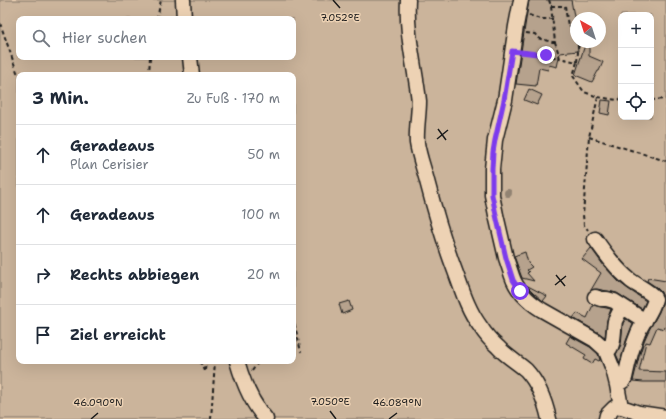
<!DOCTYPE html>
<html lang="de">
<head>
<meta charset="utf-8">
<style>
  body { margin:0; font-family:"Shantell Sans",sans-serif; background:#f6f6f7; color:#1f2937 }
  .controls { position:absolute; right:12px; top:12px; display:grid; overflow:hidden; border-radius:8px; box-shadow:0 4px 16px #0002 }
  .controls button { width:36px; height:36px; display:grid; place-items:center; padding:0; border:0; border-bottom:1px solid #e0e1e3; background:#fff; color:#1f2937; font:20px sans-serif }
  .compass { position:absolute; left:570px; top:12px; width:36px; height:36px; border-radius:50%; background:#fff; box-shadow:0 4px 16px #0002; rotate:321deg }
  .stop { position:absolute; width:12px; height:12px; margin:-9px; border:3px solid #7c3aed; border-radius:50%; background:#fff }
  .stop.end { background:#7c3aed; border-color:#fff; box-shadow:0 1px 4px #0008 }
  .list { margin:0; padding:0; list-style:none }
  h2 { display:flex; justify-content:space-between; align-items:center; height:52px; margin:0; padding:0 16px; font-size:17px }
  h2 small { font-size:13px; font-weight:400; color:#747a83 }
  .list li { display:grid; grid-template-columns:26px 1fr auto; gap:12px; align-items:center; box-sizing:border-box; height:60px; padding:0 16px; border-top:1px solid #e0e1e3 }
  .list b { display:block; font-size:15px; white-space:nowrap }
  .list p { margin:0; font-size:13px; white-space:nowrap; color:#747a83 }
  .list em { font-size:13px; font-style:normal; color:#747a83 }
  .icon { flex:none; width:22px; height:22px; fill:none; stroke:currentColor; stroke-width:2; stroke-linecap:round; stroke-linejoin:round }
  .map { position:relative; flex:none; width:666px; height:419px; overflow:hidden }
  .search { position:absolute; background:#fff; box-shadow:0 4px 16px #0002; left:16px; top:16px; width:280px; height:44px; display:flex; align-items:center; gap:10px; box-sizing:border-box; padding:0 14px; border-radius:8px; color:#747a83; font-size:15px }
  .panel { position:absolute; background:#fff; box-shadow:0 4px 16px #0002; left:16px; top:72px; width:280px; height:292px; border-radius:8px }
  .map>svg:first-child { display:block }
  .green { fill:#cbb49b; stroke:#74685c; fill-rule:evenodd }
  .building { fill:#b6a28d; stroke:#1c1c1c }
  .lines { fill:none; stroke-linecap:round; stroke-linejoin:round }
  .minor-casing { stroke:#1c1c1c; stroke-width:17 }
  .path { stroke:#1c1c1c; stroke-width:2; stroke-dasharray:4 3; stroke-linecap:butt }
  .minor { stroke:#edd2b4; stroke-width:14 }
  .tree { fill:#928372 }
  .route { stroke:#7c3aed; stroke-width:5 }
  .ticks { fill:none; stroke:#1c1c1c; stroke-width:1.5 }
  .ticks-label { font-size:10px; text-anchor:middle; fill:#1c1c1c; stroke:#edd2b4; stroke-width:3; stroke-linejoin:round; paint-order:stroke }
</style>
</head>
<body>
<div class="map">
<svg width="666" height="419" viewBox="0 0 666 419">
  <rect width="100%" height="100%" fill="#edd2b4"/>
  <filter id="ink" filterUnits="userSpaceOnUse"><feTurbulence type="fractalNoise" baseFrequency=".025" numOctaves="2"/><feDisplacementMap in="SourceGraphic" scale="8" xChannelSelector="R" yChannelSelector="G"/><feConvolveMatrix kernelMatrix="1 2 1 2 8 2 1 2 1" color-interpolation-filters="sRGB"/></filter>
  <g filter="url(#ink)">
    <path class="green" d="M0 0H666V419H0ZM621 15H651V117H621ZM576 18H600V42H576ZM19 19H293V57H19ZM19 75H293V361H19Z"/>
    <path class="building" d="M529 0H571L576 27V42H577L578 51 560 53 557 67 549 65 548 70 539 68 536 86 516 84Z
      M586 42H589V56L603 62 599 71H598L592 82 575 75Z
      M529 89 542 95 537 105 524 100Z
      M602 100 611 101 609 115 600 113Z
      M591 248 604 266 619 282 628 289 646 301 642 309 617 293 597 289 591 290 601 273 582 259Z
      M525 252 528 263 532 267 527 270 529 272 527 273 534 281 522 278 514 256Z
      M648 278 666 281V325L664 329 657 327 650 343 646 342 639 371 666 372V382H643L633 381 639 357 644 341 648 332 659 312 663 301V298L661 292 656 287 647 281Z
      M526 285 547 296 543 301 534 293Z
      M349 301 352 310 342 314 339 304Z
      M593 305 611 309 607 320 605 337 599 333 573 318 577 313 587 318Z
      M626 319 633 323 626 341 620 363 616 354 621 345 623 323Z
      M570 336 590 347 598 354 600 360 599 361 595 359 592 364 584 359 586 355 566 343Z"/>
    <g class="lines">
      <defs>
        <path id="minor" d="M183 0 184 19
          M408 0C406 35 415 66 419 101 419 115 416 129 417 143 419 156 424 169 427 181 435 212 444 242 455 271 462 290 468 310 480 326 485 334 491 341 498 347 506 356 517 362 526 370 539 384 545 401 549 419
          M521 0 516 26 505 100 495 140 492 169V195L496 215 506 258 512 276C517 291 529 302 542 310L595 340 605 349 613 369 617 385 621 407
          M190 57 192 75
          M595 239C605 253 616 269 630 280 636 285 653 293 655 299 652 312 643 321 638 333 632 347 628 363 625 378L623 381 617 385
          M595 297 601 299H607L614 301 645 321
          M607 352C615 346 613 331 615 321 617 316 620 311 623 307
          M237 361C243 382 251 403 266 419
          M606 419 607 415 614 408 619 406 639 413 666 417"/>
      </defs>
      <use href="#minor" class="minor-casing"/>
      <path class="path" d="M549 0 551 6 555 42 560 58 564 59 577 62 573 76 584 92 598 97 589 137 583 215 584 225 588 230
        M551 6H565L568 26H576
        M529 15 540 19H553
        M157 19 161 0
        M0 23 17 72 20 75
        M526 33 535 34 538 38 541 39 552 42H555
        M524 52 560 58
        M577 62 579 42
        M149 75 150 57
        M598 97 617 100 621 99
        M651 100 666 99
        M589 137 666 161
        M293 317 301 352
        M200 361 204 371
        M205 370 206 361
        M252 371 259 361
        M211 419 215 361"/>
      <use href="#minor" class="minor"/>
    </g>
    <circle class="tree" cx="508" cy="193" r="4"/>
  </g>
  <g class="lines" filter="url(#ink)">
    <path class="route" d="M520 291 513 280 506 258 496 215 492 195V169L493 152 495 140 504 100 512 51 546 55"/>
  </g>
  <path class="ticks" d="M333 0 340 8M438 129 446 140M437 139 448 130M556 275 565 286M555 285 566 276M330 411 336 419M91 419 98 413M389 419 397 413"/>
  <g class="ticks-label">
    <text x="340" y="21">7.052°E</text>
    <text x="330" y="405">7.050°E</text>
    <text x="98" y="406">46.090°N</text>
    <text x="397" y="406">46.089°N</text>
  </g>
</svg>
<div class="controls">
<button>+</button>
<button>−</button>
<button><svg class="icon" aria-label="locate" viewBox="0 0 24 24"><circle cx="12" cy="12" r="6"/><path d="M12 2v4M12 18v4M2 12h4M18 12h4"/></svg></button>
</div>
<svg class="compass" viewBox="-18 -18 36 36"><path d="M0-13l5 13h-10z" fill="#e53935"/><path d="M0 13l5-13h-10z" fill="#747a83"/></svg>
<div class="stop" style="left:520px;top:291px"></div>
<div class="stop end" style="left:546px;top:55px"></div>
<div class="search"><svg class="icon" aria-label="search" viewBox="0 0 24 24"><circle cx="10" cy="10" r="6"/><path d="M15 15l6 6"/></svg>Hier suchen</div>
<section class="panel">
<h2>3 Min.<small>Zu Fuß · 170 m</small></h2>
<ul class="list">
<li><svg class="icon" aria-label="ahead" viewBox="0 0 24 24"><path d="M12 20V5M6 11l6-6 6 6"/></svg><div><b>Geradeaus</b><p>Plan Cerisier</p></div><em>50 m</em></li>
<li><svg class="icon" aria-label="ahead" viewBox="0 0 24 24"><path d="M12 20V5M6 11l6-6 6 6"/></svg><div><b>Geradeaus</b></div><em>100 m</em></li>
<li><svg class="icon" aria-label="right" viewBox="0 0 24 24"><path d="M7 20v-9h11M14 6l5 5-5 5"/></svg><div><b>Rechts abbiegen</b></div><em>20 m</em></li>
<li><svg class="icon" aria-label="arrive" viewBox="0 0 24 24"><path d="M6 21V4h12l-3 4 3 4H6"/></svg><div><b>Ziel erreicht</b></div></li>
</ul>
</section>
</div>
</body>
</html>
